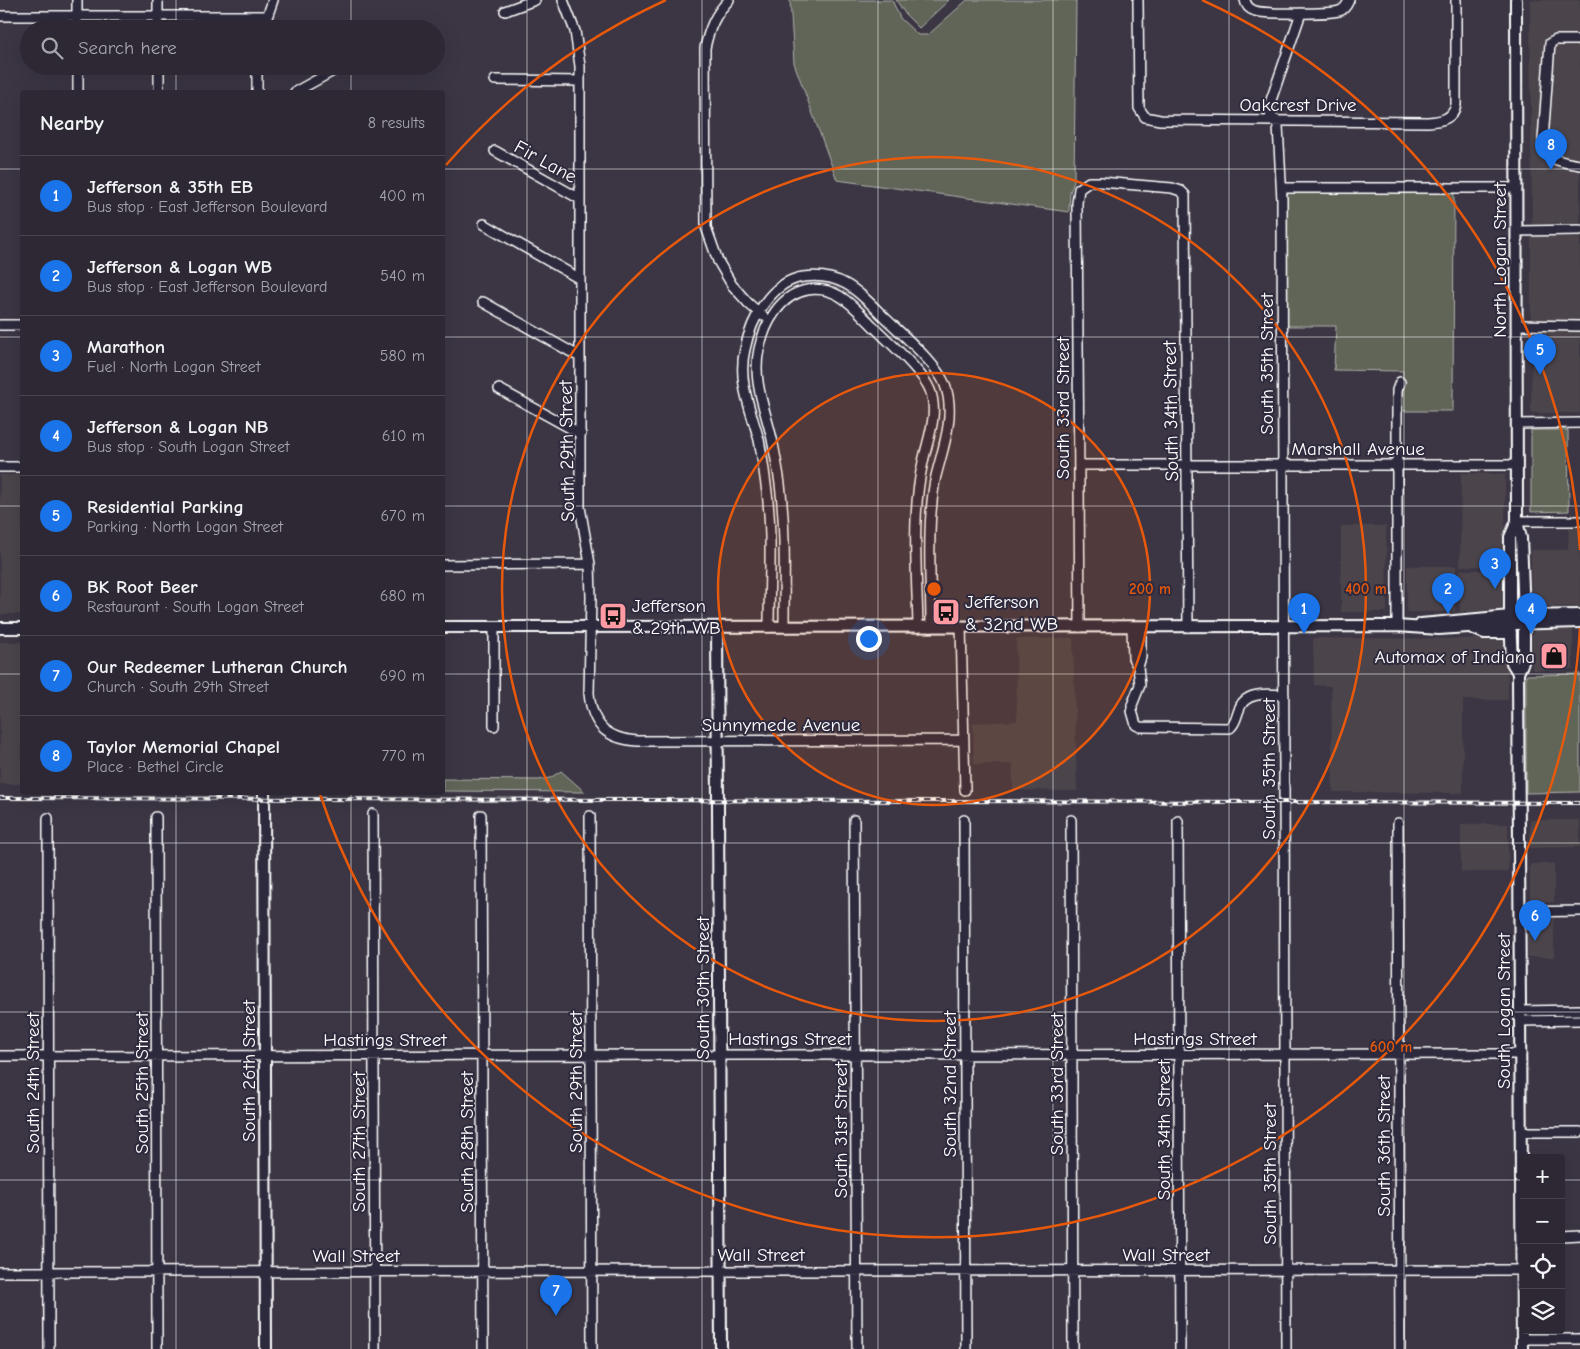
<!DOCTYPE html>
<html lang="en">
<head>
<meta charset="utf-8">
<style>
  body { margin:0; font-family:"Comic Neue",sans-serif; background:#35303b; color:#f1f3f6 }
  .controls { position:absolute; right:15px; bottom:15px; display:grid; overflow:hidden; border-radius:5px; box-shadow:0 5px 20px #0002 }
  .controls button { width:45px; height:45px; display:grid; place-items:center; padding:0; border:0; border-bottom:1px solid #48444e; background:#2d2833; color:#f1f3f6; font:25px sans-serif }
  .you { position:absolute; left:868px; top:638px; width:18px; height:18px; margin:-12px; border:4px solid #fff; border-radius:50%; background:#1a73e8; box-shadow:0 0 0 8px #1a73e833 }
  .badge { display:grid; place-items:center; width:32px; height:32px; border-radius:50%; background:#1a73e8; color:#fff; font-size:16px; font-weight:700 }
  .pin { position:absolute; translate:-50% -41px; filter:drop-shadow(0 1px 2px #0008) }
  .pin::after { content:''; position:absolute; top:26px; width:18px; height:15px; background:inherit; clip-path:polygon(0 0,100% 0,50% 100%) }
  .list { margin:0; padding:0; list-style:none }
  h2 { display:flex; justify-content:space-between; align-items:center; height:65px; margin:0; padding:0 20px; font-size:21px }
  h2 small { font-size:16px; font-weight:400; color:#a7a6ac }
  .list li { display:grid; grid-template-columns:32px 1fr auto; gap:15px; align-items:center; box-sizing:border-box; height:80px; padding:0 20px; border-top:1px solid #48444e }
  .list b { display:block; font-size:19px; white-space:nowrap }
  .list p { margin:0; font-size:16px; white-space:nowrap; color:#a7a6ac }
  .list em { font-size:16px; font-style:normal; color:#a7a6ac }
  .icon { flex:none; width:28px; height:28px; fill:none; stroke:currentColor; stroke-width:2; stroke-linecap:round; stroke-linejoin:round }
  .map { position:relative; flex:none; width:1580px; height:1349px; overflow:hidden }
  .search { position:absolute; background:#2d2833; box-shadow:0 5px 20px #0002; left:20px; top:20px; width:425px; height:55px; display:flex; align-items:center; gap:12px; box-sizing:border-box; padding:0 18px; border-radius:28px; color:#a7a6ac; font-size:19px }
  .panel { position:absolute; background:#2d2833; box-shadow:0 5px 20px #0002; left:20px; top:90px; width:425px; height:705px; border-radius:5px }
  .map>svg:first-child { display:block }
  .built { fill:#4c444c }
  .green { fill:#606558; stroke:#b0b2ac }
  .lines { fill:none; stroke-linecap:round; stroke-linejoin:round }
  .minor-casing { stroke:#fff; stroke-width:12 }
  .tertiary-casing { stroke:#fff; stroke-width:14 }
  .minor { stroke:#2f2a3d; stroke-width:9 }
  .tertiary { stroke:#2f2a3d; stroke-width:10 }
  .rail-casing { stroke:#fff; stroke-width:4 }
  .rail { stroke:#2f2a3d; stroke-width:2; stroke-dasharray:5.5; stroke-linecap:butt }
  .grid { fill:none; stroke:#fff; stroke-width:1; stroke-opacity:0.55 }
  .ring { fill:none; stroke:#e8590c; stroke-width:2.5 }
  .labels { text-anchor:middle; stroke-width:4; stroke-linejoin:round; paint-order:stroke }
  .street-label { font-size:19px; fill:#fff; stroke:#2f2a3d }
  .poi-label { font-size:19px; fill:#fff; stroke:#2f2a3d; text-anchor:start }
  .centre { fill:#e8590c; stroke:#2f2a3d; stroke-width:2.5 }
  .ring-label { font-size:15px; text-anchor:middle; font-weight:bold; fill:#e8590c; stroke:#2f2a3d; stroke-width:4; stroke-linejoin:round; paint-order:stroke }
</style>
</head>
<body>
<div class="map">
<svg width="1580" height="1349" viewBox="0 0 1580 1349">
  <rect width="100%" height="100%" fill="#3c3644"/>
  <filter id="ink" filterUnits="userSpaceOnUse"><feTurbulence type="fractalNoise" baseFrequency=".02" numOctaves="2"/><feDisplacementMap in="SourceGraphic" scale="10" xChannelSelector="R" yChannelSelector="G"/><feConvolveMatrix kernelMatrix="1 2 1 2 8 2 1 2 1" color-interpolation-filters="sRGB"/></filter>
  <g filter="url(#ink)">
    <path class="built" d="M1530 0H1580V223L1532 224Z
      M1531 237H1580V321L1531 320Z
      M1580 331V413H1531L1532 332Z
      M1461 473 1505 474V566H1460Z
      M0 475H22V614H0Z
      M1341 526H1386L1387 612H1341Z
      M1569 528H1580V607L1533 606 1531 595V550H1568Z
      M1407 566H1456L1455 612H1407Z
      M1460 570H1504L1505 606 1502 609 1460 612Z
      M1536 630H1573V669L1532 670V633Z
      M1073 638 1077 791 1013 790V764H974L973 723 1017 721 1016 639Z
      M1313 638 1503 639 1507 642 1508 700H1463V793L1333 792 1331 686 1314 685Z
      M0 642H22V784H0Z
      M1530 820H1580V847L1530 848Z
      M1461 824H1508V872H1461Z
      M1530 864H1554V902L1530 903Z
      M1528 916H1554V957H1528Z"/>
    <path class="green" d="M790 0H892L900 18 918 35H928L967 0H1076L1074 182 1070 192 1069 212 837 180 794 63Z
      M896 0H949L919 28 906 15Z
      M1454 189 1453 411H1402L1403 371 1334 370 1336 326H1287V190Z
      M1531 430H1568L1569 511 1531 512Z
      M1580 674V792L1526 793V676L1527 675Z
      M561 771 585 792 443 791V779L539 780 550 778Z"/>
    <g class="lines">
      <defs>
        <path id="minor" d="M77 0V29
          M158 0V29
          M563 0 575 31 580 66V507L590 564 591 597 589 693C592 725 606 739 638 741L964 740
          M729 0C715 14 709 29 705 48L706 227 718 261 732 285 749 304 763 316
          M1138 0 1139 108 1145 117 1160 120 1428 122C1441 121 1453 119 1456 105V0
          M1245 0C1246 6 1249 9 1255 11 1264 14 1329 14 1339 11 1344 10 1347 5 1349 0
          M505 11 535 0
          M0 16H267
          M263 29 273 0
          M1580 40H1556L1550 43 1543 140C1543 161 1563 162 1580 165
          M78 66V92
          M159 66V92
          M257 66V92
          M495 80 580 81
          M295 92 342 66
          M495 151 580 199
          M1282 188H1517
          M484 224 580 279
          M1517 231 1580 230
          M483 302 580 357
          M0 325H22
          M1517 325 1580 326
          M499 389 581 434
          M1517 424 1580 423
          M1079 465H1517
          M0 467H22
          M1517 521H1580
          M442 565 590 564
          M961 626 965 790
          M1397 626V390L1400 382
          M494 627V726
          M769 627C769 580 773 531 766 485 764 470 762 455 759 440 751 410 737 381 745 349 751 320 770 282 803 277 839 272 856 289 880 313 897 330 937 363 945 385 956 414 943 448 936 476 933 488 932 501 931 513 928 550 931 589 931 627
          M784 627C784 579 786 531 780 484 778 469 775 454 772 439 765 408 752 381 759 349 765 323 780 295 807 290 835 285 851 304 869 322 884 338 923 371 930 390 939 414 928 438 923 462 911 514 917 573 918 627
          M1080 627 1077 203 1079 189 1089 182H1101L1172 188 1181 191 1185 195 1188 627
          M1132 627 1133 658 1138 667
          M1141 627V657L1138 667 1140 685 1132 705V711L1136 725 1140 727 1230 728C1236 723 1236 717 1239 710 1244 691 1268 694 1284 695
          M373 814 375 1349
          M481 815 483 1349
          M590 816 592 1349
          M156 817 157 1349
          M48 818 49 1349
          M854 820 857 1349
          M964 820 966 1349
          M1071 820 1073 1349
          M1178 821 1180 1349
          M1398 823 1400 1349
          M1520 912 1580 911
          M1520 1011 1580 1010
          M1520 1021 1580 1020
          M0 1056 1521 1054
          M1521 1132H1580
          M1561 1236 1580 1235
          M0 1272 1522 1270
          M1522 1339H1580
          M1286 1349 1282 200 1278 126 1275 120 1271 116 1269 110 1270 103 1301 13"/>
        <path id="tertiary" d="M1516 0 1517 521 1521 538 1524 615V652L1523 662 1518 673 1522 1349
          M1517 521 1510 537V616L1512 663 1518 673
          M1421 624 1510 616 1580 615
          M442 627 1397 626 1439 629 1511 624 1580 622
          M717 627 721 1349
          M0 628H22
          M1472 628 1484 633H1511
          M264 792 266 1349"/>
      </defs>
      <use href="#minor" class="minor-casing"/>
      <use href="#tertiary" class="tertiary-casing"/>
      <use href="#minor" class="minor"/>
      <use href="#tertiary" class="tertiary"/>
      <defs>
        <path id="rail" d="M0 798 1580 803"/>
      </defs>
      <use href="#rail" class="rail-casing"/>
      <use href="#rail" class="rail"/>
    </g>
  </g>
  <path class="grid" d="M176 0V29M351 0V29M527 0V1349M702 0V1349M878 0V1349M1053 0V1349M1229 0V1349M1404 0V1349M176 66V92M351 66V92M0 169H22M442 169H1580M0 337H22M442 337H1580M0 506H22M442 506H1580M0 674H22M442 674H1580M176 792V1349M351 792V1349M0 843H1580M0 1012H1580M0 1180H1524M1561 1180H1580"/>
  <circle cx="934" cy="589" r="216" fill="#e8590c" fill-opacity=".12"/>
  <g class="ring">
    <circle cx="934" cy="589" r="216"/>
    <circle cx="934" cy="589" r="432"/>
    <path d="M1580 628A647 647 0 0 1 320 794M446 165A647 647 0 0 1 666 0M1202 0A647 647 0 0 1 1580 550"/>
  </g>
  <defs>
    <symbol id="bus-square" viewBox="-11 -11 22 22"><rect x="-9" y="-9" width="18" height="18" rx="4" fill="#ff9aa2" stroke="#2f2a3d"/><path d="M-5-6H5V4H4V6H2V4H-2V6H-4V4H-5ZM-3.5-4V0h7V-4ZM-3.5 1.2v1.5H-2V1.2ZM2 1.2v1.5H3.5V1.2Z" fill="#111"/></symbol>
    <symbol id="shop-square" viewBox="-11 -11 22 22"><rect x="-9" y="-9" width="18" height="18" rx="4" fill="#ff9aa2" stroke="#2f2a3d"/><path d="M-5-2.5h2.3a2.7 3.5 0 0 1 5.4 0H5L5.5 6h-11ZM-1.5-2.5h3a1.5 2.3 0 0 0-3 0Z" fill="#111"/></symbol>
  </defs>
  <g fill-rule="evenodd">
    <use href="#bus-square" x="930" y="596" width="32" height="32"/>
    <use href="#bus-square" x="597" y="600" width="32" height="32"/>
    <use href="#shop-square" x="1538" y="640" width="32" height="32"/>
  </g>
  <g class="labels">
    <g class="street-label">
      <text x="1298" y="111">Oakcrest Drive</text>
      <text transform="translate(546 161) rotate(29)" y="7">Fir Lane</text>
      <text transform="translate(1499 260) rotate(-90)" y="7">North Logan Street</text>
      <text transform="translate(1266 364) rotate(-90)" y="7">South 35th Street</text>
      <text transform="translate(1062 408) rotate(-90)" y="7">South 33rd Street</text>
      <text transform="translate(1170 411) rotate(-91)" y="7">South 34th Street</text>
      <text x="1358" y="455">Marshall Avenue</text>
      <text transform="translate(566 451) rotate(-91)" y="7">South 29th Street</text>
      <text x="781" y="731">Sunnymede Avenue</text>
      <text transform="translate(1268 769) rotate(-90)" y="7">South 35th Street</text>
      <text transform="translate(702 988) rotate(-90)" y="7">South 30th Street</text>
      <text transform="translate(1503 1011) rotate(-90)" y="7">South Logan Street</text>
      <text x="790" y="1045">Hastings Street</text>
      <text x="1195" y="1045">Hastings Street</text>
      <text x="385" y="1046">Hastings Street</text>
      <text transform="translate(248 1071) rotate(-90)" y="7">South 26th Street</text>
      <text transform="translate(575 1082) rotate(-90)" y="7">South 29th Street</text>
      <text transform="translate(32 1083) rotate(-90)" y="7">South 24th Street</text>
      <text transform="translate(141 1083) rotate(-90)" y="7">South 25th Street</text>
      <text transform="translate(949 1084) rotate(-90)" y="7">South 32nd Street</text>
      <text transform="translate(1056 1084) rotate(-90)" y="7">South 33rd Street</text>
      <text transform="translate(840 1130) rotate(-90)" y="7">South 31st Street</text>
      <text transform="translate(1163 1130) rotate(-90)" y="7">South 34th Street</text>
      <text transform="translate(358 1142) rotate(-90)" y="7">South 27th Street</text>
      <text transform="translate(466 1142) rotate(-90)" y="7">South 28th Street</text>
      <text transform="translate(1383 1146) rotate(-90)" y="7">South 36th Street</text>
      <text transform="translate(1269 1174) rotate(-90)" y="7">South 35th Street</text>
      <text x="761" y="1261">Wall Street</text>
      <text x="1166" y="1261">Wall Street</text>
      <text x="356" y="1262">Wall Street</text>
    </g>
    <g class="poi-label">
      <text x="965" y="608">Jefferson<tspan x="965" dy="22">&amp; 32nd WB</tspan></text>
      <text x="632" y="612">Jefferson<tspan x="632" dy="22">&amp; 29th WB</tspan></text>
      <text x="1535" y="663" text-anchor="end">Automax of Indiana</text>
    </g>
  </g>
  <circle cx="934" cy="589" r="8" class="centre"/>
  <g class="ring-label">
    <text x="1150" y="594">200 m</text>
    <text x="1366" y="594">400 m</text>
    <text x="1391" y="1052">600 m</text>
  </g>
</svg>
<div class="controls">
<button>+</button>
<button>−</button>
<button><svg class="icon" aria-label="locate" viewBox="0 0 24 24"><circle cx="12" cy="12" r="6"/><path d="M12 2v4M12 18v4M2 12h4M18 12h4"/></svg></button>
<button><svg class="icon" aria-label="layers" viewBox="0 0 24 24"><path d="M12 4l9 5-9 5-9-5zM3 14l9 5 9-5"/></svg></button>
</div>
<div class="you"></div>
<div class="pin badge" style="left:1304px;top:634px">1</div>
<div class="pin badge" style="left:1448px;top:614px">2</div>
<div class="pin badge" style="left:1495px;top:589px">3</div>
<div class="pin badge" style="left:1531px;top:634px">4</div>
<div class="pin badge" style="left:1540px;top:375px">5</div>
<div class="pin badge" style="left:1535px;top:941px">6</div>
<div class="pin badge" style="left:556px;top:1316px">7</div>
<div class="pin badge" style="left:1551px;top:170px">8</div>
<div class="search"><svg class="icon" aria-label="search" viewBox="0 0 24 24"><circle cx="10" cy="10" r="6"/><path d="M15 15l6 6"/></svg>Search here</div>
<section class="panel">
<h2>Nearby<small>8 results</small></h2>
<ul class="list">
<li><span class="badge">1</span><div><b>Jefferson &amp; 35th EB</b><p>Bus stop · East Jefferson Boulevard</p></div><em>400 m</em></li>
<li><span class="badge">2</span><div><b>Jefferson &amp; Logan WB</b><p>Bus stop · East Jefferson Boulevard</p></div><em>540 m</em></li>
<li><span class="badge">3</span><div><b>Marathon</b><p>Fuel · North Logan Street</p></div><em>580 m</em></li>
<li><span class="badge">4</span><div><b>Jefferson &amp; Logan NB</b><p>Bus stop · South Logan Street</p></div><em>610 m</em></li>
<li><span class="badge">5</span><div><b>Residential Parking</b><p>Parking · North Logan Street</p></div><em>670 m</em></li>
<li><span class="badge">6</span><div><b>BK Root Beer</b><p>Restaurant · South Logan Street</p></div><em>680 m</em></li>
<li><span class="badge">7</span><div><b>Our Redeemer Lutheran Church</b><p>Church · South 29th Street</p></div><em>690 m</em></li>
<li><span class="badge">8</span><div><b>Taylor Memorial Chapel</b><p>Place · Bethel Circle</p></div><em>770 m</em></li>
</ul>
</section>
</div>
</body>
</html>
